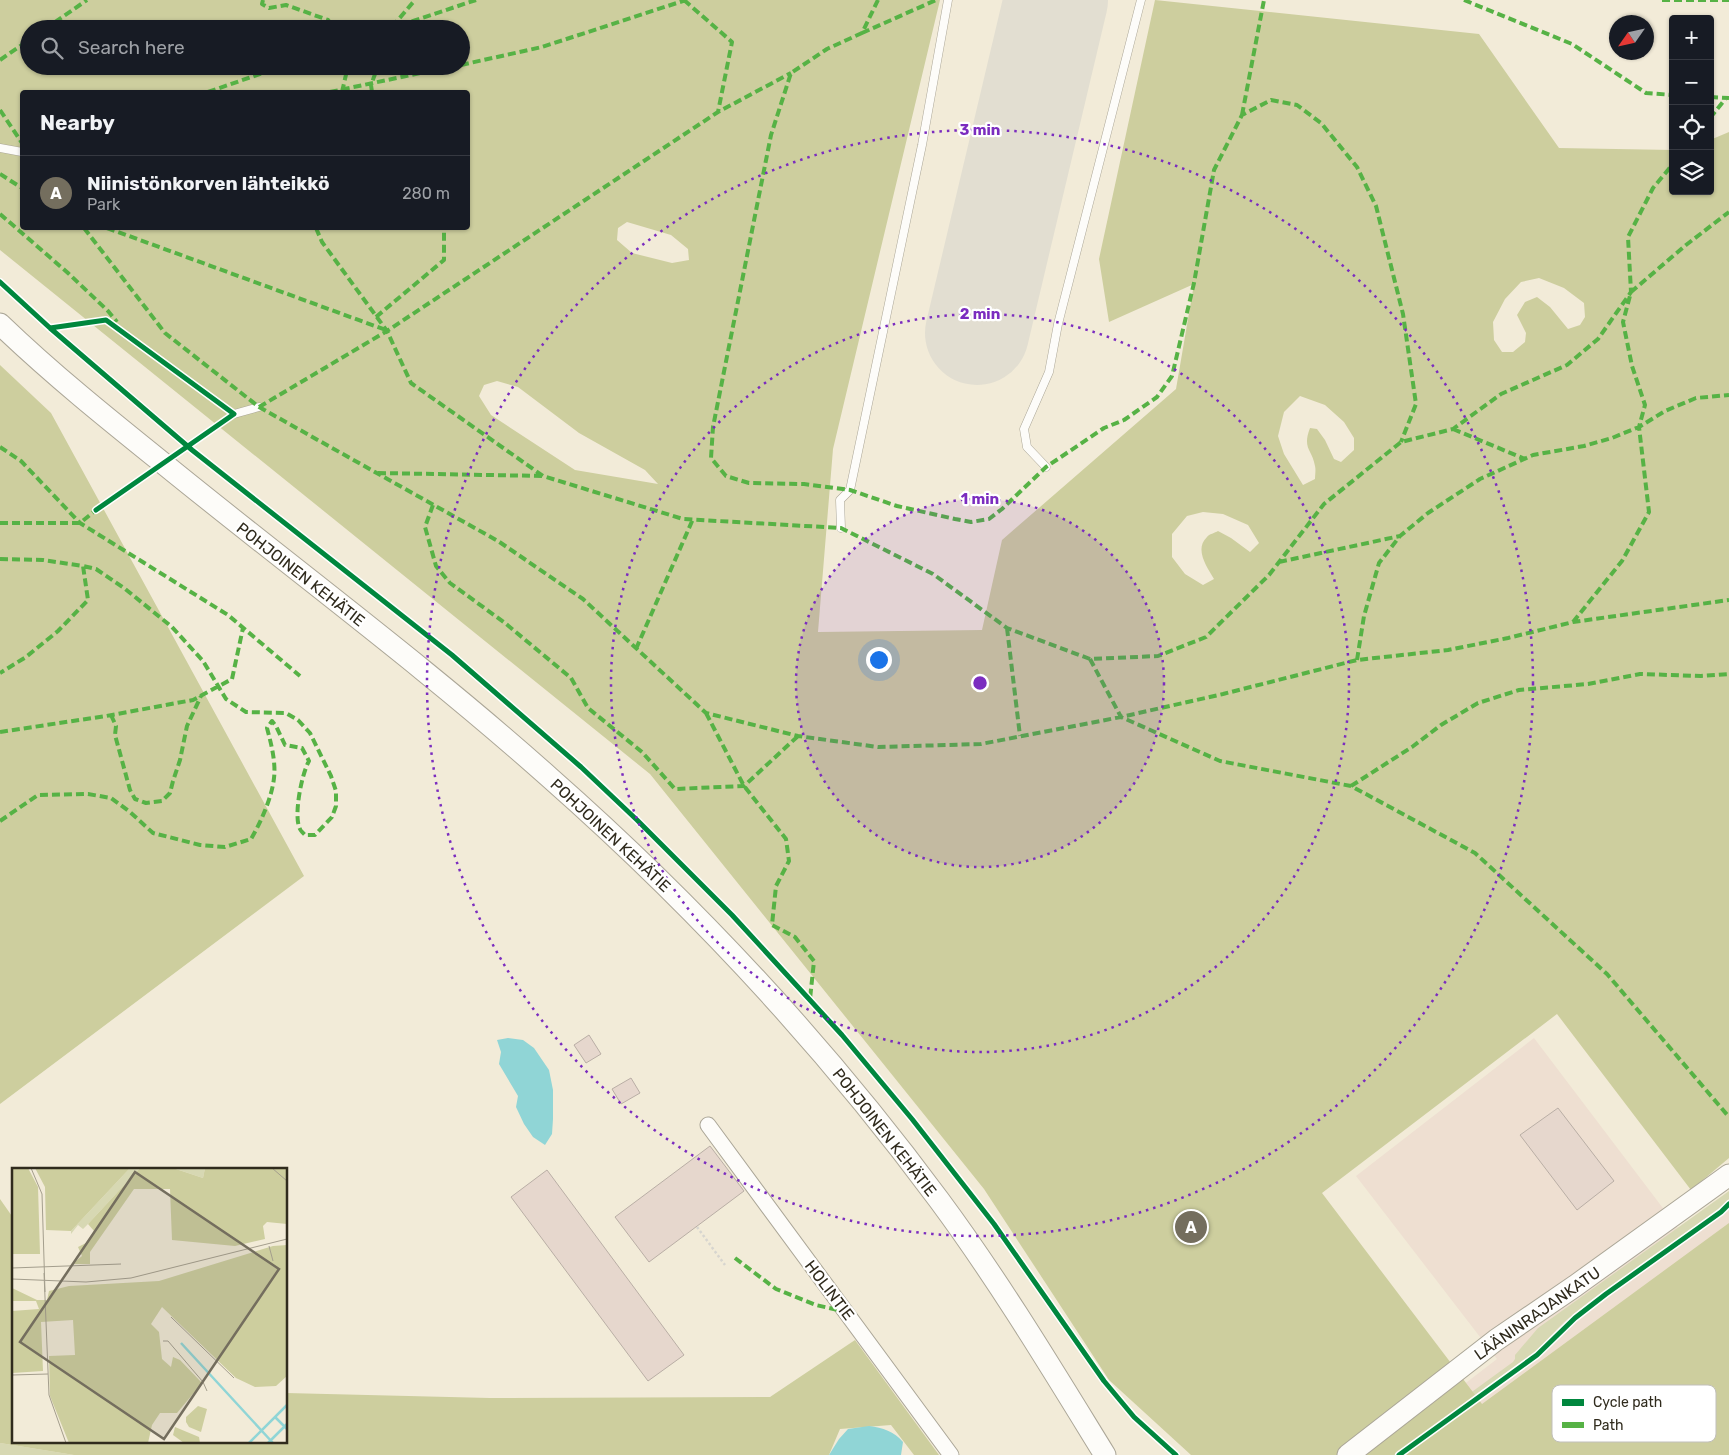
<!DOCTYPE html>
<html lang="en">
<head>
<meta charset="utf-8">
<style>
  body { margin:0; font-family:Rubik,sans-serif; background:#242831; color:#f1f3f6 }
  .controls { position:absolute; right:15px; top:15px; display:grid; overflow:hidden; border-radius:5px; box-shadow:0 1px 4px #0004 }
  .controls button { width:45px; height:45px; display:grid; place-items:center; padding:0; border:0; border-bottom:1px solid #363941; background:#171b24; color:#f1f3f6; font:25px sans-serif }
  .compass { position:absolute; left:1609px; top:15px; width:45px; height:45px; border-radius:50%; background:#171b24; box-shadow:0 1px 4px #0004; rotate:236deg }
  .you { position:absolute; left:878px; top:659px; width:18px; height:18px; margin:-12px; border:4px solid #fff; border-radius:50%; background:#1a73e8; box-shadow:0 0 0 8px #1a73e833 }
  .badge { display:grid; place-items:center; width:32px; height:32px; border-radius:50%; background:#746e5e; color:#fff; font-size:16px; font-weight:700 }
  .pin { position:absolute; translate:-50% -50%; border:2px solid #fff; box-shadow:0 1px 5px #0006 }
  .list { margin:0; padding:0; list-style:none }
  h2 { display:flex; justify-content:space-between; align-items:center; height:65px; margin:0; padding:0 20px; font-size:21px }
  h2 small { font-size:16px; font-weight:400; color:#9ea1a6 }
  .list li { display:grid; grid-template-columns:32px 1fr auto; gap:15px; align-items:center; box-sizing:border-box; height:75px; padding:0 20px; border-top:1px solid #363941 }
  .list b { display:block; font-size:19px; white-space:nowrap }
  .list p { margin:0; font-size:16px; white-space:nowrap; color:#9ea1a6 }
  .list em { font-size:16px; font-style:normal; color:#9ea1a6 }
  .icon { flex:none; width:28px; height:28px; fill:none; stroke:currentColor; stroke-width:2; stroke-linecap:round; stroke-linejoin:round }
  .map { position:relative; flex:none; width:1729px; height:1455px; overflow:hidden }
  .search { position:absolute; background:#171b24; box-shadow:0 1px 4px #0004; left:20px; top:20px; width:450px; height:55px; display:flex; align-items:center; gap:12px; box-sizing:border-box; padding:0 18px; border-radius:28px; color:#9ea1a6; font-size:19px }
  .panel { position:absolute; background:#171b24; box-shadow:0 1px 4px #0004; left:20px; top:90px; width:450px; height:140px; border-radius:5px }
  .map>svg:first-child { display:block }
  .industrial { fill:#eedfd1 }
  .green { fill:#d7d8b3 }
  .forest { fill:#cdce9e; fill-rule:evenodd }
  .water { fill:#90d5d6 }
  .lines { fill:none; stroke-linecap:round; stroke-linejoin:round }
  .runway { stroke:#e2ded1; stroke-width:104 }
  .building { fill:#e6d7cd; stroke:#b9aea5 }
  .lane-casing { stroke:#aba697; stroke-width:9 }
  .street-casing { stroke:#aba697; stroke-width:17 }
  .secondary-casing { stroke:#aba697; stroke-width:23 }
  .path { stroke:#d7d5cf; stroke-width:2.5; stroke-dasharray:2.5 2.5; stroke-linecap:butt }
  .lane { stroke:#fdfcf9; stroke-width:8 }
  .street { stroke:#fdfcf9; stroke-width:15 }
  .secondary { stroke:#fdfcf9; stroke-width:21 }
  .quiet { stroke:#56b245; stroke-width:4; stroke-dasharray:8 4; stroke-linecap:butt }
  .cycleway-casing { stroke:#fff; stroke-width:8 }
  .cycleway { stroke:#00873e; stroke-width:5 }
  .ring { fill:none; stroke:#7b2cbf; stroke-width:2.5; stroke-dasharray:2.5 5 }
  .labels { text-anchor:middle; stroke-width:4.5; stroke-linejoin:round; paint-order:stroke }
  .street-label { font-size:16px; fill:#302b1d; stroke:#fff }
  .inset-river { fill:none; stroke:#90d5d6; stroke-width:2.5 }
  .inset-road { fill:none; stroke:#a49e8d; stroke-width:1 }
  .view { fill:#746e5e; fill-opacity:0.15; stroke:#746e5e; stroke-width:2.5 }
  .inset-edge { fill:none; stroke:#302b1d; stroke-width:2.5 }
  .key { fill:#fff; stroke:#c1bfbb; stroke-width:1 }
  .key-label { font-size:14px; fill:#302b1d }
  .centre { fill:#7b2cbf; stroke:#fff; stroke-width:2.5 }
  .ring-label { font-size:15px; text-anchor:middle; font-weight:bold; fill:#7b2cbf; stroke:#fff; stroke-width:4.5; stroke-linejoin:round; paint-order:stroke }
</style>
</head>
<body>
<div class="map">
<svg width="1729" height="1455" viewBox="0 0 1729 1455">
  <rect width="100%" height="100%" fill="#f2ebd8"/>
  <path class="industrial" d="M1534 1038 1678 1228 1729 1193V1455L1437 1405 1497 1359 1356 1176Z"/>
  <path class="green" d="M1729 1191V1199L1717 1210 1590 1301 1564 1322 1535 1352 1471 1398 1469 1394 1513 1362 1515 1359V1355L1538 1328Z
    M0 1443 74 1455H0Z"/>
  <path class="forest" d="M0 0H940L833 449 818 632 982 630 1002 540 1176 389 1194 284 1109 322 1099 259 1155 0 1479 34 1559 148 1673 150V191H1710V140L1729 132V1158L1691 1190 1557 1014 1322 1193 1482 1404 1729 1223V1455H1191L1109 1380 984 1189 650 774 0 250ZM29 29H461V66H29ZM22 92H468V228H22ZM627 222 671 235 688 249 689 260 672 263 632 253 617 240 618 228ZM1539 278 1564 288 1584 303 1585 317 1580 325 1568 329 1550 307 1537 297 1525 302 1517 315 1526 333 1525 342 1513 352H1502L1494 340 1493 322 1505 299 1521 282ZM497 381 518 387 579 433 645 470 658 484 575 470 491 415 479 396 484 385ZM1300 396 1325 405 1344 422 1354 438V450L1341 462 1334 459 1325 440 1317 429 1310 428C1302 449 1312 449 1315 466 1316 470 1315 475 1315 479L1303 485 1284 454 1278 436 1284 412ZM1203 512 1223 514 1248 525 1259 543 1250 552 1231 538 1218 531C1215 533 1209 534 1207 537 1194 549 1207 567 1214 579L1203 585 1185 574 1172 557V534L1187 516Z
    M0 365 51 413 304 876 0 1104Z
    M0 1199 14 1219V1441H286V1393L490 1398 770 1397 855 1340 939 1455H914L891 1425 840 1429 829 1455H74L0 1443Z"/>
  <path class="water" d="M508 1038 523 1040 534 1048 549 1070 553 1090V1119L552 1134 545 1145 533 1137 524 1124 516 1107 518 1096 499 1064 501 1052 497 1040Z
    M869 1426C883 1428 894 1431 903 1442L901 1455H829L839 1439 848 1429Z"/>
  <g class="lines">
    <path class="runway" d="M977 333 1056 0"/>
  </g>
  <path class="building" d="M589 1035 601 1054 586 1063 574 1045Z
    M631 1078 640 1093 621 1104 612 1089Z
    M1558 1108 1614 1181 1577 1210 1520 1135Z
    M710 1146 744 1191 649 1262 615 1217Z
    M547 1170 684 1355 648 1381 511 1197Z"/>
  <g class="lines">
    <defs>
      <path id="lane" d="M0 148 22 152
        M234 414 259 407
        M1046 467 1027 447 1024 429 1049 372 1058 324 1141 0
        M841 528 840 500 850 490 922 145 948 0"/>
      <path id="street" d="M708 1125 951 1455"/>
      <path id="secondary" d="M0 324C52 374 108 419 164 464 293 569 426 667 549 777 693 904 825 1046 939 1200 999 1281 1052 1369 1105 1455
        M1348 1455 1496 1340 1575 1286 1729 1175"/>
    </defs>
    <use href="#lane" class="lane-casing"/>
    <use href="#street" class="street-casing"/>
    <use href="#secondary" class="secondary-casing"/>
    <path class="path" d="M697 1227 725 1265"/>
    <use href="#lane" class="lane"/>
    <use href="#street" class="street"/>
    <use href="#secondary" class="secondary"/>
    <path class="quiet" d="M263 0 262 4 269 8 286 5 328 20 335 29
      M684 0 732 42 718 112
      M878 0 862 33 827 49 791 73 771 135 713 427 711 458 726 476 749 483 804 484 850 490 897 506 955 519 971 522 989 519 1002 509 1046 467 1104 428 1124 420 1157 397 1172 376 1194 283 1214 170 1242 115 1271 100 1297 105 1321 123 1357 167 1376 206 1403 314 1416 404 1401 442
      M1464 0 1572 44 1646 93 1673 95
      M1662 0H1729
      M392 27 415 0
      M45 29 87 0
      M389 29 476 0
      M862 33 936 0
      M0 60 29 40
      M461 65 542 47 686 0
      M208 92 283 66
      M330 92 454 66
      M342 92 348 66
      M372 92 371 85 378 66
      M1710 97 1729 98
      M0 110 22 143
      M1242 115 1264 0
      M1710 118 1726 98
      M0 174 22 188
      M0 214 68 273 108 311 117 322
      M84 228 165 333 259 407 498 541 583 599 706 713 798 736 878 747 981 744 1121 717 1223 694 1357 660 1448 650 1508 638 1573 622 1729 600
      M107 228 386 330
      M316 228 322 242 387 331 411 383 543 476 683 519 841 528 933 574 1007 628 1090 659 1158 656 1206 637 1269 575 1324 504 1401 442 1453 429 1501 394 1567 365 1598 339 1631 292 1628 237 1653 188 1673 164
      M376 317 444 260V228
      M259 407 387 331 718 112 791 73
      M1453 429 1525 459
      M0 447 21 461 80 523 228 615 300 676
      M378 473 543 476
      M433 505 425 527 436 566 450 583 505 623 571 678 588 708 642 752 675 789 744 786 798 736
      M0 523H80L96 510
      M0 559 43 560 83 566 88 600 58 631 26 657 0 673
      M1279 562 1400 536
      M1573 622 1622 561 1649 512 1639 427 1665 411 1696 398 1729 395
      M1007 628 1020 736
      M636 649 693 519
      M1090 659 1121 717 1220 761 1351 786 1475 853 1607 974 1729 1117
      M1357 660 1364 616 1379 563 1400 536 1428 513 1480 479 1533 455 1584 446 1612 438 1639 427 1645 405 1632 366 1623 322 1631 292 1686 245 1729 212
      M706 713 744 786 786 839 789 861 776 886 772 925 795 937 814 961 810 999
      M111 715 116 726 115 735 130 790 135 799 146 803 162 801 170 793 173 781 180 760 187 726 201 696
      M0 732 106 716 193 700 232 679 243 628
      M1351 786 1412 747 1441 725 1478 703 1519 690 1588 684 1640 674 1701 676 1729 674
      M0 821 38 795 88 794 111 798 130 812 153 833 200 845 225 847 251 839C261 822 272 797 274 778 276 762 271 743 267 728L272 721 276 726 285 745 302 748 309 761C302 773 293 816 300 829 300 830 304 834 305 835H315L332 817 336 806V791L331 776 310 733 298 720 286 713 246 712 226 699 203 661 172 627 124 588 96 569 83 566
      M735 1258 776 1289 816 1305 847 1312"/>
    <defs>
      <path id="cycleway" d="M0 282 50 328 192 450 452 655 581 767 637 820 732 915 842 1035 912 1119 994 1224 1104 1381 1134 1417 1176 1455
        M50 328 106 320 234 414 96 510
        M1399 1455 1537 1355 1575 1318 1606 1294 1721 1212 1729 1204"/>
    </defs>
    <use href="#cycleway" class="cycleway-casing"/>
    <use href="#cycleway" class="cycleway"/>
  </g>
  <circle cx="980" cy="683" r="184" fill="#7b2cbf" fill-opacity=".12"/>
  <g class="ring">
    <circle cx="980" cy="683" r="184"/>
    <circle cx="980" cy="683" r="369"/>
    <circle cx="980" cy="683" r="553"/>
  </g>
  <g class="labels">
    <g class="street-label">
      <text transform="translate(301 574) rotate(38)" y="6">POHJOINEN KEHÄTIE</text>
      <text transform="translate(611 835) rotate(43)" y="6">POHJOINEN KEHÄTIE</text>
      <text transform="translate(885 1132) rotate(52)" y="6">POHJOINEN KEHÄTIE</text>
      <text transform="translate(830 1290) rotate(53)" y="6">HOLINTIE</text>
      <text transform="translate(1537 1313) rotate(-35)" y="6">LÄÄNINRAJANKATU</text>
    </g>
  </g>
  <g transform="translate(12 1168)">
    <rect width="275" height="275" fill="#f2ebd8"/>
    <path d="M118 0H128L76 56 71 61 66 57 59 66V63ZM161 0H193L191 10Z" fill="#d7d8b3"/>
    <path d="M0 0H16L26 19 28 86H0ZM23 0H118L59 63 34 62 33 19ZM128 0H161L191 10 193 0H275V56L255 54 251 58 253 71 223 78 160 72 158 21H122L78 84V96H60L70 88 66 79 74 75 82 63 76 56ZM275 77V208L264 218 243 219 224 210 150 139 139 156 147 164 150 191 159 199 161 189 168 192 190 215 165 245H148L140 257 136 275H57L38 228 37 188 63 187 61 152 29 154 31 203 0 205V143L27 141 24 133H0V120L25 132H35L37 123 57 118 147 113 261 78ZM186 238 195 241 189 264 177 259 174 254V249ZM163 259 187 269 188 275H172L161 267Z" fill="#cdce9e"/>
    <path class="inset-river" d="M169 175 261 275M263 249 275 261M237 275 275 237M256 275 275 256"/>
    <path class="inset-road" d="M19 0 30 26 33 124M260 0 275 13M257 78 261 93M0 100 109 96M32 105 37 227 54 275M0 111 74 114 119 110 275 71M159 149 222 210M151 173H156L191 214 195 223M0 207 36 206"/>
    <path class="view" d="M123 4 267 101 152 271 8 174Z"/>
    <rect width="275" height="275" class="inset-edge"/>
  </g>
  <rect x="1552" y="1385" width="164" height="57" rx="8" class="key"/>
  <rect x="1562" y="1399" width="22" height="7" fill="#00873e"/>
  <rect x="1562" y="1422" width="22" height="6" fill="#56b245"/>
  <g class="key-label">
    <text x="1593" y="1407">Cycle path</text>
    <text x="1593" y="1430">Path</text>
  </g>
  <circle cx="980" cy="683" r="8" class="centre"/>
  <g class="ring-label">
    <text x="980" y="135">3 min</text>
    <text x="980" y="319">2 min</text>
    <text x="980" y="504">1 min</text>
  </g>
</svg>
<div class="controls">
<button>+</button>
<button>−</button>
<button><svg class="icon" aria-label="locate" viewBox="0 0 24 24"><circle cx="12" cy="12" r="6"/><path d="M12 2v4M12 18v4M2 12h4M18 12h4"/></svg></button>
<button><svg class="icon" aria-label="layers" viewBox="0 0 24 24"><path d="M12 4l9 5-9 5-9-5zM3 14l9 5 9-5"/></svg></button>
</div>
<svg class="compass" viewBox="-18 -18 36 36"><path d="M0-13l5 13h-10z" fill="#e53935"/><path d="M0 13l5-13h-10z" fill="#9ea1a6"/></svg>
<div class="you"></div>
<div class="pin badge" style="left:1191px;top:1227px">A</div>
<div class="search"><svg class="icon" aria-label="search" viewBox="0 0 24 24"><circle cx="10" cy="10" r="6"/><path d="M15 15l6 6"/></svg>Search here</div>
<section class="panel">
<h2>Nearby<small></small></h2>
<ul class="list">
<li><span class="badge">A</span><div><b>Niinistönkorven lähteikkö</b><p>Park</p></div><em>280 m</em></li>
</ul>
</section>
</div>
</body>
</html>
